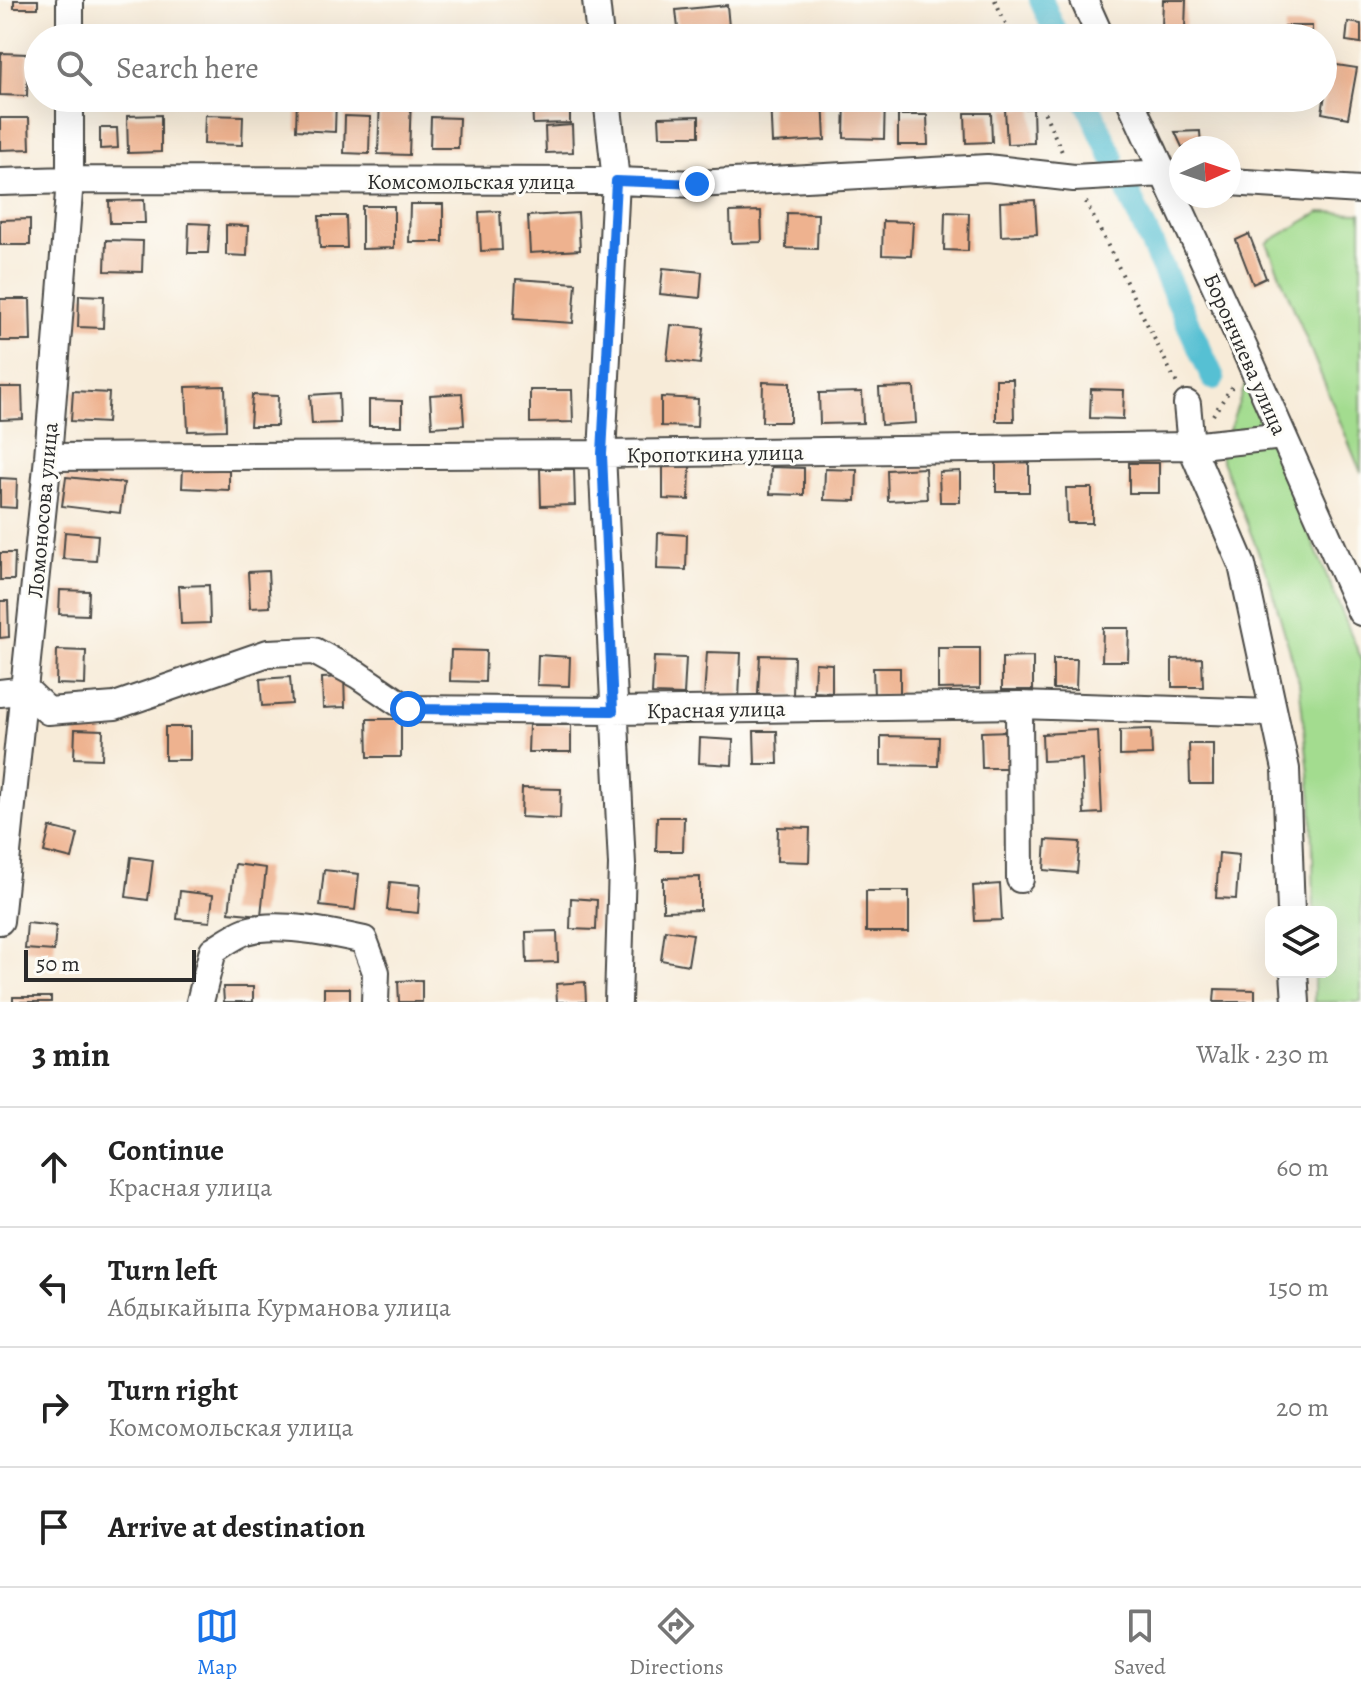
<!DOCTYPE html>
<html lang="en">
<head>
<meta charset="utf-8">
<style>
  body { margin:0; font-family:Alegreya,serif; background:#f6f6f6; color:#222 }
  .controls { position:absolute; right:24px; bottom:24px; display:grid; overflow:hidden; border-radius:16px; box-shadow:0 8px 32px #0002 }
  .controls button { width:72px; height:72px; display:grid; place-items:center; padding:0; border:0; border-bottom:2px solid #e0e0e0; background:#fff; color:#222; font:40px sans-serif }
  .compass { position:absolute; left:1169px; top:136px; width:72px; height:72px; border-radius:50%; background:#fff; box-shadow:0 8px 32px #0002; rotate:87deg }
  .scale { position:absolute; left:24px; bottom:20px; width:172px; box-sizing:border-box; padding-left:8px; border:4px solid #2b2b2b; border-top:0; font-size:22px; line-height:28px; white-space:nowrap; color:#2b2b2b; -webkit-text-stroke:6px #fdfcf7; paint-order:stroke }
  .stop { position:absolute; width:24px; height:24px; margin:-18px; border:6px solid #1a73e8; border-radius:50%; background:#fff }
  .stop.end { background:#1a73e8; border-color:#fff; box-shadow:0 2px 8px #0008 }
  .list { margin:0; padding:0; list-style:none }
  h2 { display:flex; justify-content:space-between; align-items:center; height:104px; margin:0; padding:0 32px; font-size:34px }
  h2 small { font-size:26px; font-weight:400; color:#767676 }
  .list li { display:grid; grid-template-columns:52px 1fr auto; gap:24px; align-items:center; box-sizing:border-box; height:120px; padding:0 32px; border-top:2px solid #e0e0e0 }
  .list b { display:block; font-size:30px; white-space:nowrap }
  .list p { margin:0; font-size:26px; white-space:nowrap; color:#767676 }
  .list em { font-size:26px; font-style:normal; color:#767676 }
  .icon { flex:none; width:44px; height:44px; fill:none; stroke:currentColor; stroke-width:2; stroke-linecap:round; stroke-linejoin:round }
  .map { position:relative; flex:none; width:1361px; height:1002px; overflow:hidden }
  .search { position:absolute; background:#fff; box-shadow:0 8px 32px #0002; left:24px; right:24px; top:24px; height:88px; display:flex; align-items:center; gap:20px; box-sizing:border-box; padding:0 28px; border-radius:44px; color:#767676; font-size:30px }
  .sheet { height:584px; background:#fff }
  nav { display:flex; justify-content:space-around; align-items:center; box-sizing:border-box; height:112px; border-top:2px solid #e0e0e0; background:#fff; font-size:22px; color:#767676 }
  nav a { display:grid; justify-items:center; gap:4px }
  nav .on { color:#1a73e8 }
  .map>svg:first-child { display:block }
  .green { fill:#a3dc8f; stroke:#67845d; stroke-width:2 }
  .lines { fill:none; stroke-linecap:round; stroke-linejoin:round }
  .canal { stroke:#57c0d3; stroke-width:24 }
  .building { fill:#eeb28f }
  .minor-casing { stroke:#4a4845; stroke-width:30 }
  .path { stroke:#4a4845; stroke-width:4; stroke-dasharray:2 6; stroke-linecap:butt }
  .minor { stroke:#fff; stroke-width:26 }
  .route { stroke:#1a73e8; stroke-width:10 }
  .labels { text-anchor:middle; stroke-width:6; stroke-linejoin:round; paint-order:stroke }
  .street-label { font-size:22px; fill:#2b2b2b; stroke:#fdfcf7 }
</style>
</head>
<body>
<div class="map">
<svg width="1361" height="1002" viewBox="0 0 1361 1002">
  <rect width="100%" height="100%" fill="#fdfcf7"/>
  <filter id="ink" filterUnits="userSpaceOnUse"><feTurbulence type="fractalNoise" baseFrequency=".0125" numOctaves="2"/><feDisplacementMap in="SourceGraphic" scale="16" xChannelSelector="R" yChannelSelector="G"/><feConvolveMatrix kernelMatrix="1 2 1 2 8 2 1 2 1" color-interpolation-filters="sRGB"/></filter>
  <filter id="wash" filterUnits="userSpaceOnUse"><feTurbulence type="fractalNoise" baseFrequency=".006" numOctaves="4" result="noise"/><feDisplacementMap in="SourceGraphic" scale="32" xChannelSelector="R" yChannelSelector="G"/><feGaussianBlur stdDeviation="1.8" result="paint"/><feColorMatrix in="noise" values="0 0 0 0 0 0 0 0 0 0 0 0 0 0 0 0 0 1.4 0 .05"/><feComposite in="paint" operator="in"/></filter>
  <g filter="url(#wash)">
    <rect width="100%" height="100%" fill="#f7ebd8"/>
    <path class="green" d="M1320 212 1361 213V473L1267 243Z
      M1246 382 1361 658V1002H1314V972H1331V912H1314L1312 801 1299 682 1269 579 1220 456Z"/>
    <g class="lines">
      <path class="canal" d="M1041 0 1058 38
        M1085 98 1112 157
        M1128 192 1213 378"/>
    </g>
    <g id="blocks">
      <path class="building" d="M14 0H38V8H14Z
        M1163 0H1186L1185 29 1162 28Z
        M727 5 730 38H679L676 10Z
        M1348 22 1361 24V43L1346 41Z
        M1285 26H1312V38H1284Z
        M1 53 28 54 27 96 0 95Z
        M1330 64 1357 68 1348 118 1322 113Z
        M297 98H336L335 132 296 130Z
        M380 98H411L409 155 378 154Z
        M532 98H570V123L533 124Z
        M770 98H823L825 140 772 143Z
        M845 98H885L884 139 844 138Z
        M1033 108 1034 143 1007 144 1005 109Z
        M965 113H991L992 142 966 143Z
        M161 115V152L128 153 127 116Z
        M205 115 243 116 242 145 204 144Z
        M898 115H927L928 145H898Z
        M345 116 370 117 369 154 344 153Z
        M699 116V136H660L659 117Z
        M431 117 459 118 458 148H430Z
        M0 118H29L30 149 0 150Z
        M572 125 573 152 546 153 545 127Z
        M100 128H117L118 148 100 149Z
        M1200 131 1201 147H1182L1175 132Z
        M144 200 145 223H110L109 201Z
        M1035 200 1037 234 1001 236 1000 202Z
        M410 204H443V242H409Z
        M362 206H394V248L362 249Z
        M500 211 502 250 481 251 479 212Z
        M761 211 762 242 731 243 730 212Z
        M945 212 969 213 968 251 944 250Z
        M578 213 580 250 530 253 528 216Z
        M787 213 818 214 817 249 786 248Z
        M319 216H346L347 248H320Z
        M30 219V245H0V220Z
        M883 221 913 222 911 256 882 255Z
        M189 223 210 224 208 253H188Z
        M226 225 248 226 247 256 226 255Z
        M1249 234 1266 278 1253 284 1236 240Z
        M106 240 143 241 142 272 105 271Z
        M663 268 702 272 700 298 660 294Z
        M516 279 576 283 573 323 514 319Z
        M79 295 104 296 103 328 78 327Z
        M0 299H30L31 341H0Z
        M671 325 704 328 700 364 667 360Z
        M996 379H1013L1014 421H996Z
        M763 382 790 383V422H762Z
        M225 386 226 430 188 431 186 387Z
        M0 387H22L23 419 0 420Z
        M914 387 916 423 881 425 879 388Z
        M1091 389 1124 390 1123 419 1090 418Z
        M530 390H572L573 422 530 423Z
        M73 391 109 393 107 423 71 421Z
        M862 392 863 423 820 424 819 393Z
        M339 393 340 423 312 424 310 395Z
        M462 393 464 425 432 427 430 395Z
        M252 395 278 396 277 426H250Z
        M661 397 698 399 697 427 661 426Z
        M369 400 402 401V426H369Z
        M1029 462V492H996V463Z
        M1129 463H1159V493H1129Z
        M663 466H690L689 500 663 499Z
        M771 467 804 468V495L770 494Z
        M183 468 229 469V490L182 488Z
        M925 468 927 499 888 501 887 470Z
        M540 469H574L575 505 541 506Z
        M825 469 857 470 856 501 824 500Z
        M960 471V502H940L939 472Z
        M66 477 124 483 120 513 62 506Z
        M0 478 17 479 16 508 0 507Z
        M1066 488H1092V523H1067Z
        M65 532 98 535 96 561 63 559Z
        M658 533 687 535 686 570 657 569Z
        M0 553H15L14 580H0Z
        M268 571 270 607 250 608 248 572Z
        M209 585 210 623 181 624 179 586Z
        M60 590 89 591 88 615 59 614Z
        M0 601H8L9 637 0 638Z
        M1103 628H1129L1128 661H1102Z
        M938 648H980V688L938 689Z
        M57 650 86 651 85 685 56 684Z
        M451 650 486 651 485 682 450 681Z
        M707 652 741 653 739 700 704 698Z
        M538 655 570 657 569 686 537 685Z
        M760 655 794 656 793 696 758 694Z
        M654 657 686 658 684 695 652 694Z
        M1033 657V690H1002V658Z
        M1202 658 1203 687H1172V659Z
        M1053 659H1077L1076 689H1053Z
        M815 663 832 664V693L814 692Z
        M873 668H900V696H874Z
        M290 677 292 704 262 706 260 679Z
        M344 677 345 707 323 708 322 678Z
        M367 719H401V757H368Z
        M529 725H571V752H528Z
        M165 727H190V760H165Z
        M75 729 103 730 102 759 74 758Z
        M1151 729 1152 755 1120 756V730Z
        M754 731H777L778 764H755Z
        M1011 731 1012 768H982L981 732Z
        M1098 731 1102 813 1084 814 1082 759 1043 761 1042 734Z
        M881 736 939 737 938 766 881 765Z
        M700 738 733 740 732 765 699 763Z
        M1189 744H1213V784H1190Z
        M522 788 561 789 560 819 521 817Z
        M657 817H684L683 851H656Z
        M50 827 78 834 72 859 44 852Z
        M778 827 810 828 809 862 777 861Z
        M1046 840 1080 842 1077 873 1044 870Z
        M1219 853 1239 855 1236 899 1216 898Z
        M131 857 153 860 148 900 126 897Z
        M235 864 266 868 261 915 229 912Z
        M324 870 359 874 355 910 320 906Z
        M700 877V910L663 911V878Z
        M390 882 420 885 418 913 387 910Z
        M1000 884 1002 920 975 921 973 886Z
        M180 891 213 895 210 922 177 919Z
        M866 891H909V932H866Z
        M571 898 597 900 596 930 570 929Z
        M27 923 56 926 54 951 25 949Z
        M665 930 693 934 688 965 661 960Z
        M557 931 558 962 527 963 526 932Z
        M422 980V1002H399L398 981Z
        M585 982 586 1002H557L556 984Z
        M223 987H253V1002H224Z
        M324 988H350V1002H324Z
        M1215 989 1255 990V1002H1214Z
        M13 997H51V1002H13Z"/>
    </g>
  </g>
  <g filter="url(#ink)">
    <use href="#blocks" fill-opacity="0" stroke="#4a4845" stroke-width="2"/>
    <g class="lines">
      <defs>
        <path id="minor" d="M596 0 600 38
          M1084 0 1101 38
          M70 38V0
          M607 98 616 181 602 454 622 865 618 1002
          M1129 98 1250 361 1361 612
          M0 182 70 180 616 181 697 184 987 168 1074 178 1164 173 1181 176
          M1229 182 1361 190
          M1187 404 1191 446 1242 565 1286 769 1291 912
          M48 457 602 454 1191 446 1283 436
          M0 693 26 690 48 711 115 706 268 653 314 651 358 675 408 709 613 711 1019 705 1273 713
          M1019 705 1020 879
          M0 921 48 457 70 180V98
          M1294 972 1296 1002
          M200 1002 213 950C223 944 235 935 246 931 277 921 333 933 364 940L376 972 375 1002"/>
      </defs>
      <use href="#minor" class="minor-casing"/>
      <path class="path" d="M995 0 1012 38
        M1038 98 1063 154
        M1086 202 1177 384
        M1213 415 1235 382"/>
      <use href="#minor" class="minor"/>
    </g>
  </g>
  <g class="lines" filter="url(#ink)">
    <path class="route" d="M408 709 613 711 602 454 616 181 697 184"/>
  </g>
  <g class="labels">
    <g class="street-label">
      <text x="471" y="189">Комсомольская улица</text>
      <text transform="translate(1246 354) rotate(66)" y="8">Борончиева улица</text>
      <text transform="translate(715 453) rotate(-1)" y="8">Кропоткина улица</text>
      <text transform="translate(42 510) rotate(-85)" y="8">Ломоносова улица</text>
      <text transform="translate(716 709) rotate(-1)" y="8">Красная улица</text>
    </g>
  </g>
</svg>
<div class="controls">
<button><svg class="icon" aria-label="layers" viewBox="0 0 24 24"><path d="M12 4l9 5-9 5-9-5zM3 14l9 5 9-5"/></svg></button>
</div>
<svg class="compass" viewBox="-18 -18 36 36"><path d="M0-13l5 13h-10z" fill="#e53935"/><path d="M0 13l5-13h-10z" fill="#767676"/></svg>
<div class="scale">50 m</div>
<div class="stop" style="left:408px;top:709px"></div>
<div class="stop end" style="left:697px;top:184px"></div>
<div class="search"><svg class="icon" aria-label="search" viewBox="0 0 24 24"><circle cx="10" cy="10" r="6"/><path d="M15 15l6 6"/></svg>Search here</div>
</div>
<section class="sheet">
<h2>3 min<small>Walk · 230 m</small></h2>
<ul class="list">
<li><svg class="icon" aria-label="ahead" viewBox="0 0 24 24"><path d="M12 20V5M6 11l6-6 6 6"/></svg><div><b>Continue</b><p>Красная улица</p></div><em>60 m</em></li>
<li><svg class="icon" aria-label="left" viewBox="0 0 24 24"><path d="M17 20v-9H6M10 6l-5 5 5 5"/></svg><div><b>Turn left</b><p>Абдыкайыпа Курманова улица</p></div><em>150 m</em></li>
<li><svg class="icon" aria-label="right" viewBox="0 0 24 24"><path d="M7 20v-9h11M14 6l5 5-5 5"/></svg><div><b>Turn right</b><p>Комсомольская улица</p></div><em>20 m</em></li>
<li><svg class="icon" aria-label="arrive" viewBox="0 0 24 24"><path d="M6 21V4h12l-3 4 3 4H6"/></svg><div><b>Arrive at destination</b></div></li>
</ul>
</section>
<nav>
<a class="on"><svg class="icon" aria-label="map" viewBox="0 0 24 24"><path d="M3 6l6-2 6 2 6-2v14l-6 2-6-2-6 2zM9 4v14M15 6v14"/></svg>Map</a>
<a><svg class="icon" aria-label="directions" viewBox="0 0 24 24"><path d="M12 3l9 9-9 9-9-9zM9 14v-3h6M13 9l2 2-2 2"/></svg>Directions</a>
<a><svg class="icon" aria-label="saved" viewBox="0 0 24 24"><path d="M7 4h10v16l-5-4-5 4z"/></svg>Saved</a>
</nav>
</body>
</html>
